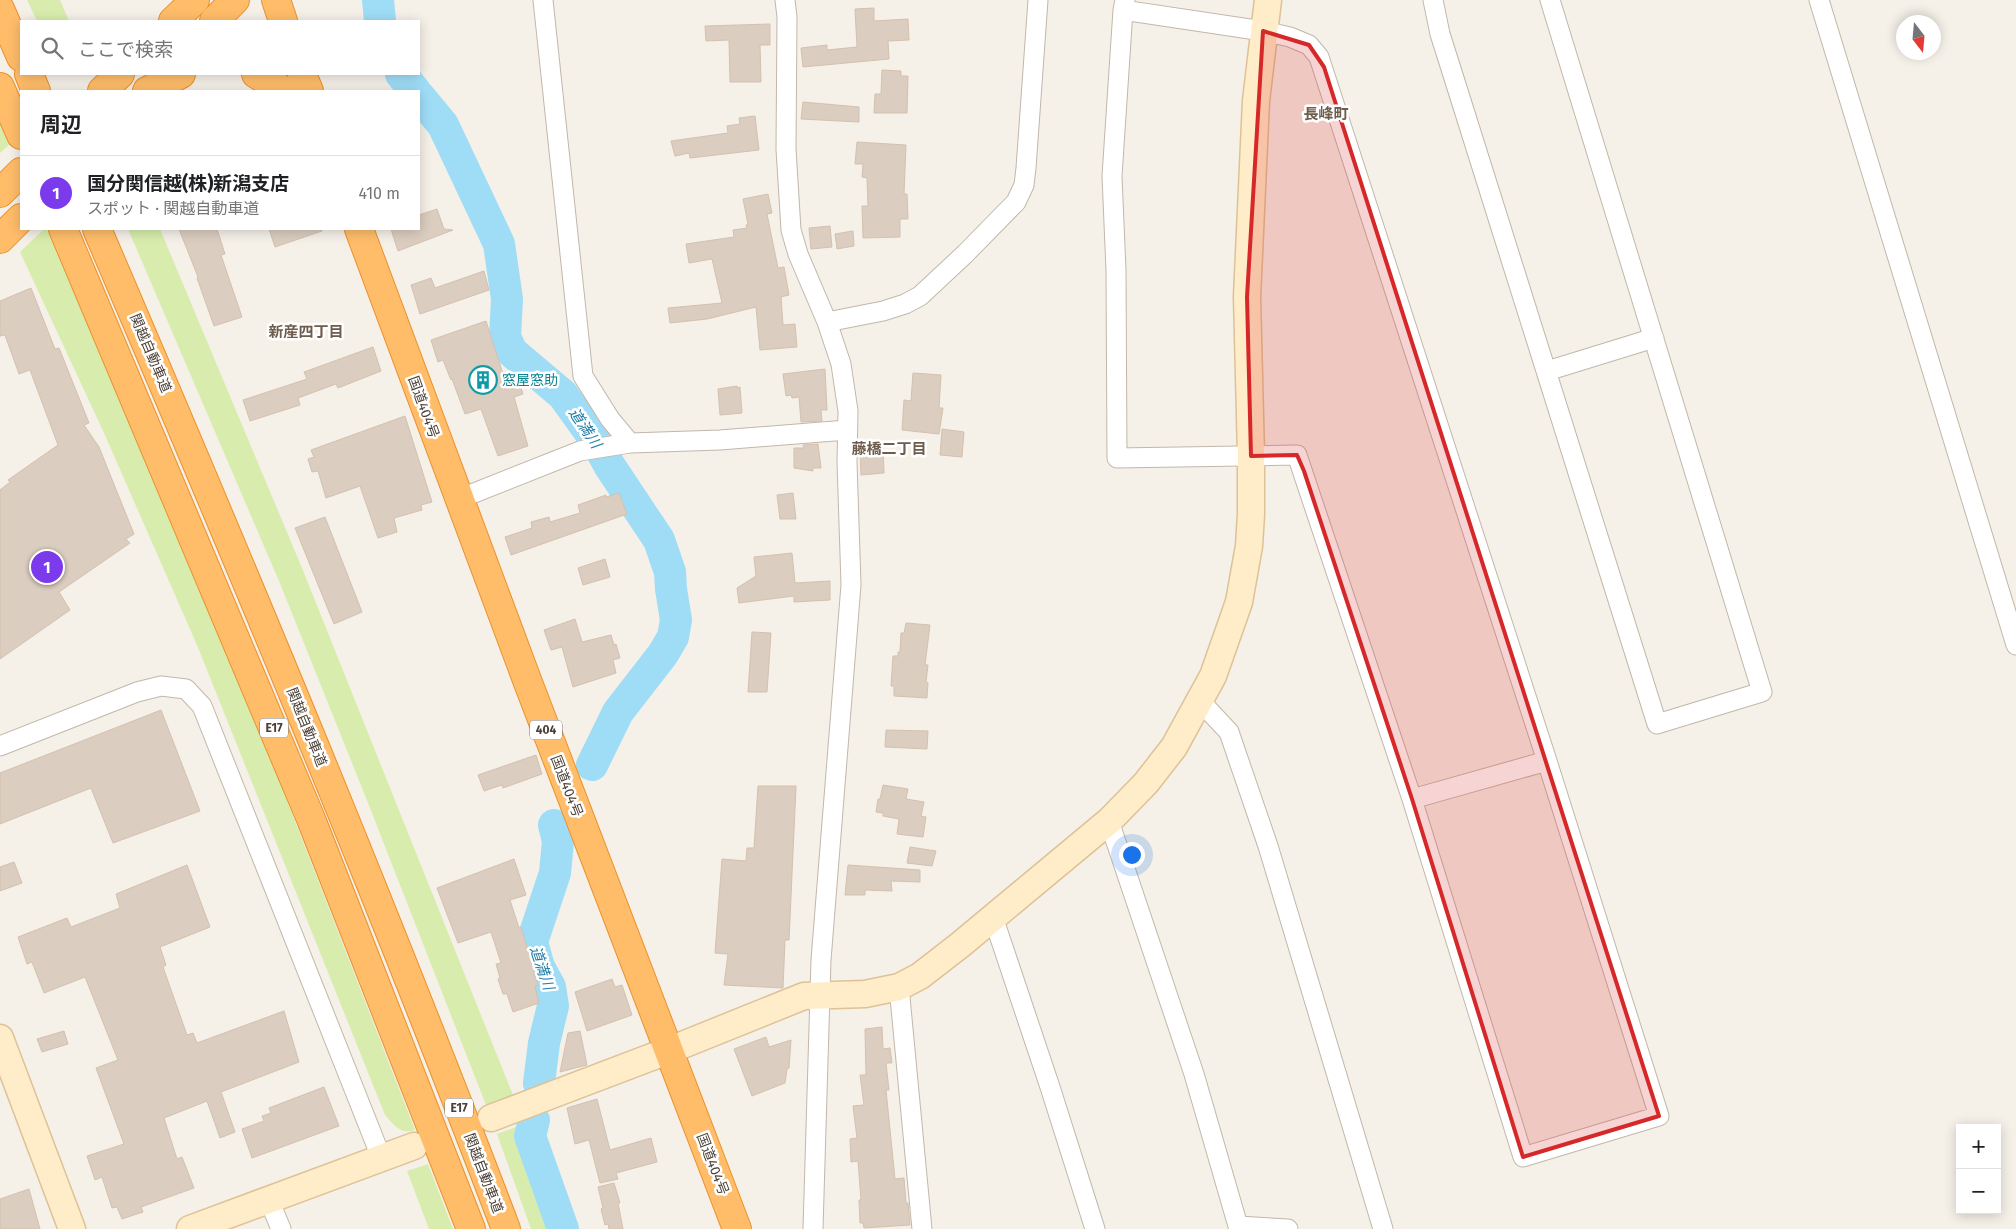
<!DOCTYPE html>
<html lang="ja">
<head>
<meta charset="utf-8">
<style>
  body { margin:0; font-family:"Fira Sans","Noto Sans JP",sans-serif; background:#f2f2f2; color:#202124 }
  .controls { position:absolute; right:15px; bottom:15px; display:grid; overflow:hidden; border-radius:0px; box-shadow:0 2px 12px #0003 }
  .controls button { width:45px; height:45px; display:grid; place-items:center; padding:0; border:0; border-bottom:1px solid #e0e0e0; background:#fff; color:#202124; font:25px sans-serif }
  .compass { position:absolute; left:1896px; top:15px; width:45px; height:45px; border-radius:50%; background:#fff; box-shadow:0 2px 12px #0003; rotate:164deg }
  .you { position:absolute; left:1131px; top:854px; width:18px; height:18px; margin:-12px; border:4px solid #fff; border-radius:50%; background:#1a73e8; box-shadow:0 0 0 8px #1a73e833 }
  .badge { display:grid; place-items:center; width:32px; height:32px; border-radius:50%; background:#7c3aed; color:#fff; font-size:16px; font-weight:700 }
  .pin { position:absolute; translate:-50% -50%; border:2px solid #fff; box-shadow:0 1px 5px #0006 }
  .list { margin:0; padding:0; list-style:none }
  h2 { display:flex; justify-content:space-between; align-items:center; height:65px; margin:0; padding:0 20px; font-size:21px }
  h2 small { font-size:16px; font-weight:400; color:#757577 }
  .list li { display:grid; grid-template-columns:32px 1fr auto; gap:15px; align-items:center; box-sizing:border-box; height:75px; padding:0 20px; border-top:1px solid #e0e0e0 }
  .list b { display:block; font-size:19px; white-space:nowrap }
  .list p { margin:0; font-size:16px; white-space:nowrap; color:#757577 }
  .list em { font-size:16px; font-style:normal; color:#757577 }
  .icon { flex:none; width:28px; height:28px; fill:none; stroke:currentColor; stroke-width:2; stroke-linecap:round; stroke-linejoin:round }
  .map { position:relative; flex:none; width:2016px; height:1229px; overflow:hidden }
  .search { position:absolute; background:#fff; box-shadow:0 2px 12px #0003; left:20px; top:20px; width:400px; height:55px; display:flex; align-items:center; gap:12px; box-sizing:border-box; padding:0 18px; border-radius:0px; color:#757577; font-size:19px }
  .panel { position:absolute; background:#fff; box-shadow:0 2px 12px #0003; left:20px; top:90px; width:400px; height:140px; border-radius:0px }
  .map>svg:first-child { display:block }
  .green { fill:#d8edad }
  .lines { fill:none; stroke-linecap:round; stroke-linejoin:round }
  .river { stroke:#9fddf7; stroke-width:32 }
  .building { fill:#dbcdbf; stroke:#d4c1af }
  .street-casing { stroke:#c2b7aa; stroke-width:21 }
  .secondary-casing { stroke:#ddc296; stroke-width:29 }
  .highway-casing { stroke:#ec902b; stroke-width:30 }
  .street { stroke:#fff; stroke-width:19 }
  .secondary { stroke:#ffecc9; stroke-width:26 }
  .highway { stroke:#ffbd6a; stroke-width:28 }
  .marked { fill:#d62828; fill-opacity:0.2; stroke:#d62828; stroke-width:4; stroke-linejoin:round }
  .labels { text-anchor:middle; stroke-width:5; stroke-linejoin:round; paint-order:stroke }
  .shield { fill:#fff; stroke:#807972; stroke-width:1 }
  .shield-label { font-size:12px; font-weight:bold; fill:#4a4036 }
  .street-label { font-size:14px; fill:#4a4036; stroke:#fff }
  .culture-label { font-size:14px; fill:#0d838f; stroke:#fff; text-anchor:start }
  .neighbourhood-label { font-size:15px; font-weight:bold; fill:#6e5c4c; stroke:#fff }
  .water-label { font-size:15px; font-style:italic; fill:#217da7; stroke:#fff }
</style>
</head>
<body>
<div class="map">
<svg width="2016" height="1229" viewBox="0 0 2016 1229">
  <rect width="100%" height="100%" fill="#f5f0e8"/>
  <path class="green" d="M27 0H60L69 21H37Z
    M0 121 10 144 0 153Z
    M44 229H47L262 736 415 1130C400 1135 394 1125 385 1115L197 645 104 433 20 252Z
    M128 229H160L302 568 513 1095 486 1105 368 803 279 581Z
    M522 1125 560 1229H531L497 1134Z
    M428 1164 453 1229H429L407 1171Z"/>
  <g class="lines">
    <path class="river" d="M378 0 380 21
      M401 74 415 91
      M419 96 443 125 499 244 507 299 505 337 512 352 563 395 596 441 609 465 659 540 670 572 671 589 676 620 673 637 663 654 618 712 592 765
      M539 1083 544 1043 553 1006 550 987 539 967 532 942 555 873 558 841 554 825
      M534 1120 530 1136 563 1229"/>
  </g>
  <path class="building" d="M874 8V21L908 19 909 40 888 41 889 59 803 67 801 48 827 45V50L857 47 855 9Z
    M770 24V45H760L761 82H730L729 40 706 41 705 26Z
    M882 70 901 71V76H908L907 113H874L875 94H881Z
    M803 102 859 107V122L801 119Z
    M755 116 759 150 690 158 689 153 675 156 671 141 728 133 727 126 740 124 739 118Z
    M857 142 906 145 904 194H907L908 219H900V237L863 238 862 206H868L867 178 862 177 863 164H855Z
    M768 194 772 213 767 214 778 268 784 267 789 295 781 297 783 325 795 324 797 347 760 350 756 307 707 319 670 323 668 308 722 303 712 259 689 263 686 244 734 237 733 230 747 228 746 225 748 224 743 199Z
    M437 209 444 229 453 230 398 251 391 229H419V215Z
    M830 226 832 247 811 249 809 228Z
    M179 229H217L225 254 221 255 242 317 214 326 197 278 198 277Z
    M269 229H322V231L275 247Z
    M853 231 854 246 837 249 835 234Z
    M484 271 489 290 420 314 411 285 431 278 435 288Z
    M31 288 55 349 59 348 89 423 84 425 99 447 134 534 126 539 130 543 59 592 70 610 0 659V490L10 482 8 480 58 445 30 370 19 374 5 335 0 336V301Z
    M486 321 505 380 517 376 523 394 514 397 528 446 498 456 481 409 465 414 452 379 451 380 443 360 438 362 431 340Z
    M373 347 381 371 338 388 336 384 298 398 300 405 250 421 243 400 307 379 304 372Z
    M825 369 827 410H821L822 421 801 422 799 397 792 398 791 395 786 396 783 374Z
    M913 373 941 375 939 408H943L939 434 902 430 904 400 911 401Z
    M737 386V388L740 387 742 413 720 415 718 389Z
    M405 416 432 502 421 505 422 510 394 518 397 532 378 538 360 486 326 498 318 471 312 472 308 459 314 457 311 450Z
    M942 429 964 432 962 457 940 455Z
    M818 444 821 468H813V471L794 468V448H804L803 445Z
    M883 446 884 473 861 475 860 447Z
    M619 493 627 514 511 555 505 537 532 528 531 522 549 517 550 522 580 513 578 505 606 495V497Z
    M793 493 796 519H780L777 495Z
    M325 517 362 612 334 624 295 528Z
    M792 553 795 583 830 581V600L794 602V596L739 603 737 588 756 576 754 557Z
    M605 559 610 577 583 585 578 568Z
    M575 619 582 642 611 635 614 645 616 644 620 658 613 660 616 673 573 687 562 647 551 650 544 630Z
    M906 623 930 625 925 665H928L926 682 928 683 927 698 894 696V686H891L893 656H898V652H900L901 633H904Z
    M752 632 771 633 767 692H748Z
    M161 710 200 811 113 843 91 788 0 824V773Z
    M886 730 928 731 927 749 885 747Z
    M536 755 542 774 503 788 502 785 484 791 478 775Z
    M883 785 908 789 906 799 924 802 921 816 926 817 923 837 897 834 899 819 883 816V813L876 812 878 799H880Z
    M758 786H796L789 940H785L783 988 724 985 728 954 715 953 722 859 746 861 747 848H754Z
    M910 847 936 851 932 866 907 863Z
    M514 859 526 895 510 900 519 928 521 927 538 985 535 986 539 1003 513 1012 507 994H503L498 979 500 978 496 964 501 963 491 932 458 943 437 888Z
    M14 862 22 883 0 891V867Z
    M187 865 210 927 160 947 166 965 163 967 187 1035 193 1033 197 1043 284 1011 299 1062 221 1092 235 1132 220 1138 207 1101 164 1118 177 1159 182 1157 194 1188 141 1207 143 1212 122 1219 117 1207 112 1208 102 1177 95 1180 87 1156 124 1144 96 1068 118 1060 85 977 44 993 32 962 27 964 18 937 67 918 71 927 120 908 116 894Z
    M848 865 920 870V882L891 881 892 891 865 890V895H845Z
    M612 979 615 987 622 985 632 1015 587 1031 575 992Z
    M882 1027 883 1049 890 1048 892 1063H886L889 1090H886L895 1179 904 1178 906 1203H908L910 1225 864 1228 863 1223H860L859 1200H861L858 1161 851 1162 850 1139 857 1138 853 1106 864 1105 860 1075H866L865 1029Z
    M64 1031 68 1044 42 1052 37 1039Z
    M580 1031 587 1065 560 1072 568 1033Z
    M766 1037 769 1047 791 1040 789 1068 787 1069 785 1083 752 1096 734 1049Z
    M324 1087 339 1126 252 1158 242 1129 264 1121 262 1116 271 1113 269 1108Z
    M597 1099 610 1150 651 1138 657 1162 616 1173 618 1179 600 1183 589 1140 575 1144 567 1108Z
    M614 1183 620 1203H618L623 1229H609L608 1224 605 1225 601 1209 603 1208 598 1187Z
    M29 1189 40 1229H0V1199Z"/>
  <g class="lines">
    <defs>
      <path id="street" d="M543 0 583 376 610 419 630 443
        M785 0 787 17 786 149 791 230 798 254 827 322 841 364 848 411 847 462 851 585 821 960 813 1229
        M1433 0 1440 34 1453 75 1657 724 1762 692 1550 0
        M1819 0 2016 645
        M1123 10 1263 31 1290 37 1309 45 1319 57 1547 761 1659 1116 1523 1157 1412 799 1297 455 1117 458 1116 270 1112 176 1123 10 1125 0
        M827 322 883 311 905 304 920 296 965 254 1016 202 1024 185 1026 168 1038 0
        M1547 371 1654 338
        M459 499 580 451 630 443 720 440 847 430
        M1201 702 1229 732 1268 846 1383 1229
        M0 746 137 692 161 686 186 689 202 706 381 1157
        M1412 799 1547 761
        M1109 821 1194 1074 1238 1226 1288 1229
        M993 917 1050 1087 1095 1229
        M899 987 922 1229
        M269 1200 281 1229"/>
      <path id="secondary" d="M0 1038 72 1229
        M491 1118 670 1050 804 996 865 994 899 987 920 976 960 945 1109 821 1146 783 1174 747 1213 676 1239 602 1249 546 1251 514V456L1247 297 1256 101 1268 0
        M190 1229 414 1146"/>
      <path id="highway" d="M276 0 283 21
        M0 9 21 57
        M173 21 195 0
        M214 21 235 0
        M29 74 36 91
        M256 74 284 91
        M302 74 309 91
        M0 87 21 135
        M102 91 120 74
        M147 91 181 74
        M0 193 21 172
        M63 229 311 819 471 1229
        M97 229C239 560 378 892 506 1229
        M359 229 527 680 737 1229
        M0 239 21 218"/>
    </defs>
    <use href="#street" class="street-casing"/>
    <use href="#secondary" class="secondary-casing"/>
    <use href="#highway" class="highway-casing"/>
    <use href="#street" class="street"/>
    <use href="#secondary" class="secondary"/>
    <use href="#highway" class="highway"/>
  </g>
  <path class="marked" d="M1263 31 1309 45 1324 67 1659 1116 1523 1157 1412 799 1304 471 1297 455 1251 456 1247 297Z"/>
  <defs>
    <symbol id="building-ring" viewBox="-11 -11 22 22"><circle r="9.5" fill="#fff" stroke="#0f9aa8" stroke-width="1.5"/><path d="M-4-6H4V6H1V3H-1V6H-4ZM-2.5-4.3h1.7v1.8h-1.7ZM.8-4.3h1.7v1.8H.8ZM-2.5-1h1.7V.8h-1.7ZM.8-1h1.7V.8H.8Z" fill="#0f9aa8"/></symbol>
  </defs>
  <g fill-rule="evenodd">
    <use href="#building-ring" x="467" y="364" width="32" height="32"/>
  </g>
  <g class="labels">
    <g class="shield">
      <rect x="260" y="718.5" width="28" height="19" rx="4"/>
      <rect x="530" y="720.5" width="32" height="19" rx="4"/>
      <rect x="445" y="1098.5" width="28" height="19" rx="4"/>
    </g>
    <g class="shield-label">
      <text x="274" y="732">E17</text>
      <text x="546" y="734">404</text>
      <text x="459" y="1112">E17</text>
    </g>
    <g class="street-label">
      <text transform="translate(151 353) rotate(67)" y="5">関越自動車道</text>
      <text transform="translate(424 407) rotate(70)" y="5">国道404号</text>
      <text transform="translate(307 727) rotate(68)" y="5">関越自動車道</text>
      <text transform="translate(567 786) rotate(69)" y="5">国道404号</text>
      <text transform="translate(713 1164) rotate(69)" y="5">国道404号</text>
      <text transform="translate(484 1173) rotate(69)" y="5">関越自動車道</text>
    </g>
    <g class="culture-label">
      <text x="502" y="385">窓屋窓助</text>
    </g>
    <g class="neighbourhood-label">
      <text x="1326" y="119">長峰町</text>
      <text x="306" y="337">新産四丁目</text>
      <text x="889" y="454">藤橋二丁目</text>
    </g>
    <g class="water-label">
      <text transform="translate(585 428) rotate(56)" y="5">道満川</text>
      <text transform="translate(542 968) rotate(71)" y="5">道満川</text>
    </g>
  </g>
</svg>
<div class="controls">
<button>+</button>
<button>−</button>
</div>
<svg class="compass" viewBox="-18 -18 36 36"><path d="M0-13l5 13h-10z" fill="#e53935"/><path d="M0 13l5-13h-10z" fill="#757577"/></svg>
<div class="you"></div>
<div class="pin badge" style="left:47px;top:567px">1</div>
<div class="search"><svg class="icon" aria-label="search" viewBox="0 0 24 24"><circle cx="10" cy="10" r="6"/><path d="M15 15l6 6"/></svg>ここで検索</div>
<section class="panel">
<h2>周辺<small></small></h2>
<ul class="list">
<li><span class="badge">1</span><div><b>国分関信越(株)新潟支店</b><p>スポット · 関越自動車道</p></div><em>410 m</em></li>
</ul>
</section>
</div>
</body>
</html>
